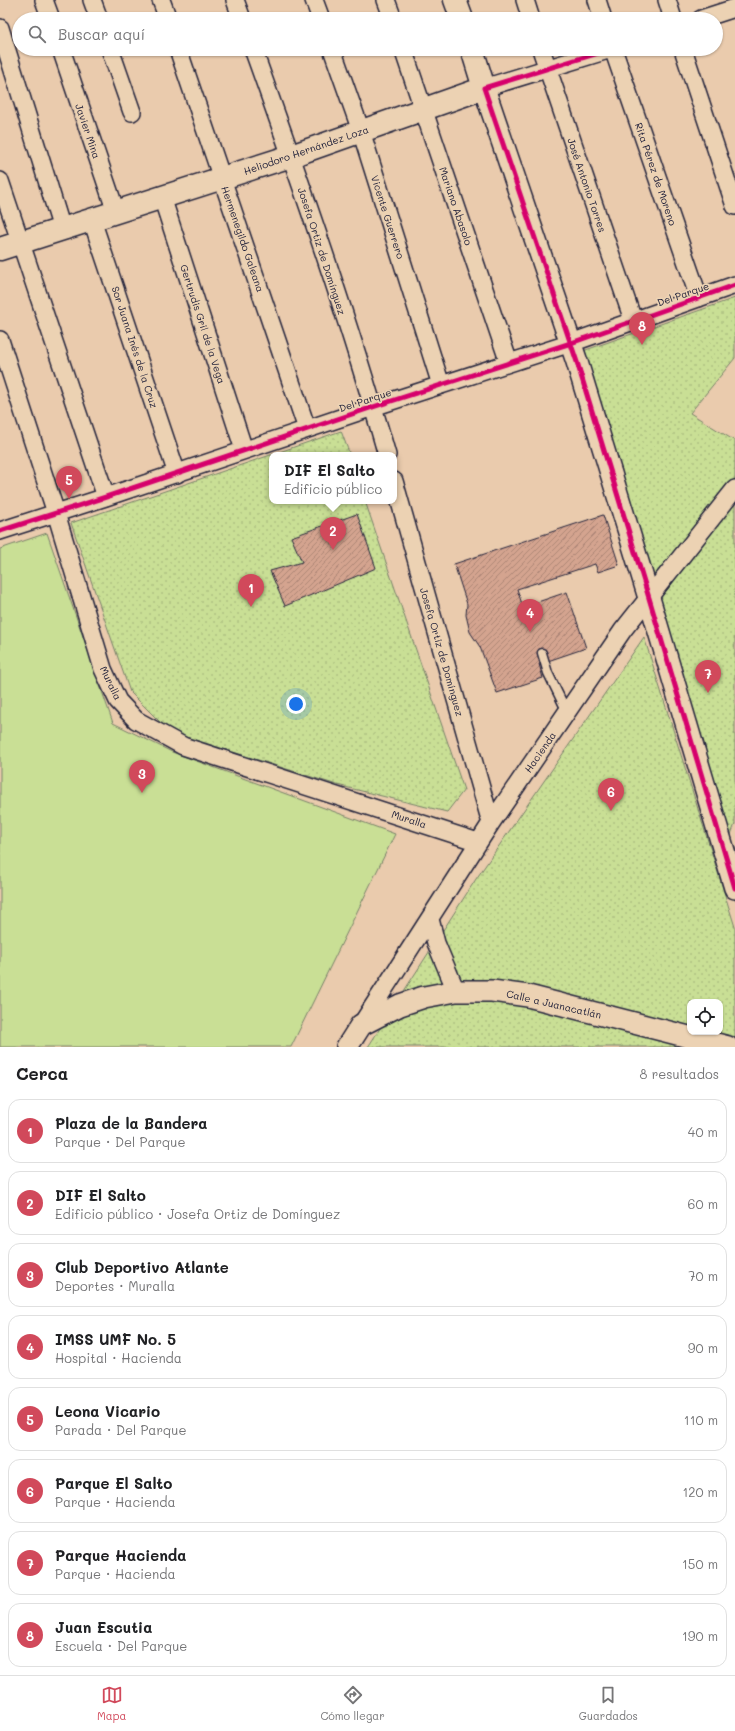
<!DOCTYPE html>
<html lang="es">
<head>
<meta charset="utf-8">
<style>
  body { margin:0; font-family:Mali,sans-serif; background:#f6f6f6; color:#202124 }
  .controls { position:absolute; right:12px; bottom:12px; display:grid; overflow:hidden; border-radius:8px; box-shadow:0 1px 3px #0004 }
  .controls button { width:36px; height:36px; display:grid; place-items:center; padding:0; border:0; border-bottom:1px solid #e0e0e0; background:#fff; color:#202124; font:20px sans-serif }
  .you { position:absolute; left:296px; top:704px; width:14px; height:14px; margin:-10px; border:3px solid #fff; border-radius:50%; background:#1a73e8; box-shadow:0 0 0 6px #1a73e833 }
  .badge { display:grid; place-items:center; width:26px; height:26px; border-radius:50%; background:#d1495b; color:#fff; font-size:13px; font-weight:700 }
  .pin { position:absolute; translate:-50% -33px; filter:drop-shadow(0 1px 2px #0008) }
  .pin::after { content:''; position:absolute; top:21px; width:14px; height:12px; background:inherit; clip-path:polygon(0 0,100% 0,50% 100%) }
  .popup { position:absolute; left:269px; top:452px; width:128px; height:52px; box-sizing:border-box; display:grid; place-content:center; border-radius:8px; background:#fff; filter:drop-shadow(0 1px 3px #0005); font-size:13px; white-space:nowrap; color:#757577 }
  .popup b { font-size:15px; color:#202124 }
  .popup::after { content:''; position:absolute; left:50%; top:100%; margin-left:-8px; border:8px solid transparent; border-top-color:#fff }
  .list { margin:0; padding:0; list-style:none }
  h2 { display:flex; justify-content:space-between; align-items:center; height:52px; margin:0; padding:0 16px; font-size:17px }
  h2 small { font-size:13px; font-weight:400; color:#757577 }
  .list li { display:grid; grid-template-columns:26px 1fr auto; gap:12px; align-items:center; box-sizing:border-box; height:64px; margin:0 8px 8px; padding:0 8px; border:1px solid #e0e0e0; border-radius:12px }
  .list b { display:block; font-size:15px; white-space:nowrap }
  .list p { margin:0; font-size:13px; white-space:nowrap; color:#757577 }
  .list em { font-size:13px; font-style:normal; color:#757577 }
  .icon { flex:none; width:22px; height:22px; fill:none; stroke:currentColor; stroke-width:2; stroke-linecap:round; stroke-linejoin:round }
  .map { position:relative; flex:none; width:735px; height:1047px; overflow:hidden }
  .search { position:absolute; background:#fff; box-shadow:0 1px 3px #0004; left:12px; right:12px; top:12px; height:44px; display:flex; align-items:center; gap:10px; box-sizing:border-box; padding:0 14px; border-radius:22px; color:#757577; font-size:15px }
  .sheet { height:628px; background:#fff }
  nav { display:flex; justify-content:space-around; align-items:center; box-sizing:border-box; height:56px; border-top:1px solid #e0e0e0; background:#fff; font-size:11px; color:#757577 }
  nav a { display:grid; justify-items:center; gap:2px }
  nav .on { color:#d1495b }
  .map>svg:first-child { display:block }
  .park { fill:url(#park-dots); stroke:#768068; fill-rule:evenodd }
  .pitch { fill:#c9df95; stroke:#768068 }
  .building { fill:url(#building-hatch); stroke:#22223b }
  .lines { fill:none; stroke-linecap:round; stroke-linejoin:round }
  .service-casing { stroke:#22223b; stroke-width:11 }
  .minor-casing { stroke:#22223b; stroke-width:20 }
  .tertiary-casing { stroke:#22223b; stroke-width:24 }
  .secondary-casing { stroke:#22223b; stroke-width:25 }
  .service { stroke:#ecd2b3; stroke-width:8 }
  .minor { stroke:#ecd2b3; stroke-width:17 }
  .tertiary { stroke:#ecd2b3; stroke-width:21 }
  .secondary { stroke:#ecd2b3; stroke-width:22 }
  .cycleway-casing { stroke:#ecd2b3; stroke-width:8 }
  .cycleway { stroke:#d6006c; stroke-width:5 }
  .labels { text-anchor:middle; stroke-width:3.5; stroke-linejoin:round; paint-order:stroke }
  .street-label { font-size:10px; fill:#22223b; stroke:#ecd2b3 }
</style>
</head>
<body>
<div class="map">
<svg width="735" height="1047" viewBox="0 0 735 1047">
  <defs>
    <pattern id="park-dots" width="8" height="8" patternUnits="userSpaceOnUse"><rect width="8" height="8" fill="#c9df95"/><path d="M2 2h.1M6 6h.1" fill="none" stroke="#acbf81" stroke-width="1.8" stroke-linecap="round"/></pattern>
    <pattern id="building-hatch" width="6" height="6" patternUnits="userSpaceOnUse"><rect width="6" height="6" fill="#d4a48f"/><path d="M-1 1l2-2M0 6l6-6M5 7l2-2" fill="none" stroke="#ac8576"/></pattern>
  </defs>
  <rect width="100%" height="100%" fill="#eacbad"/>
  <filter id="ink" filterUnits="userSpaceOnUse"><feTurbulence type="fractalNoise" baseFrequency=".025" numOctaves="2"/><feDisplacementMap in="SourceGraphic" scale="8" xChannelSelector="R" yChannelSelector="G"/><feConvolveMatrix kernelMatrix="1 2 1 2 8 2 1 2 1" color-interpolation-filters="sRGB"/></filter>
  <g filter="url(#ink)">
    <path class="park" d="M735 298V358L690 413 735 441V824L727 845 580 352Z
      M341 431 350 455H272V501H365L464 790 447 812 337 785 170 732 130 692 71 523Z
      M644 637 735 927V1047H368L476 879ZM690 1002H720V1032H690Z"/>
    <path class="pitch" d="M47 533 113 723 172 752 395 834 291 1047H0V549Z"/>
    <path class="building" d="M357 514 376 568 285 606 270 571 302 562 291 537Z
      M603 515 619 565 598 572 595 564 517 589 523 607 567 592 586 648 539 664 543 678 497 693 480 647 470 632 466 615 467 604 454 564Z"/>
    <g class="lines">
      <defs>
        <path id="service" d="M542 653 548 673 567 712"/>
        <path id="minor" d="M44 0 51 19
          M92 0 99 19
          M161 0 168 19
          M235 0 242 19
          M314 0 321 19
          M386 0 393 19
          M525 0 531 19
          M597 0 603 19
          M667 0 673 19
          M701 19 735 8
          M0 28 62 229
          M61 49 116 212
          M110 49 132 112
          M178 49 307 429
          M253 49C301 183 348 318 387 455
          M332 49 361 131 441 385
          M403 49 509 363
          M541 49 633 320
          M613 49 699 298
          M683 49 735 206
          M484 88 611 49
          M0 181 106 497
          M162 197 244 450
          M92 220 177 474
          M0 340 56 513 103 669 118 701 136 720 183 746 478 842
          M394 481 491 823
          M0 531 106 497 373 407 571 343 735 285
          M430 919 436 943 456 991
          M361 1025 491 823 623 630 735 489"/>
        <path id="tertiary" d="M484 88 577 362 649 598 735 888
          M347 1047 361 1025 400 1005 424 997 456 991H492L528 996 728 1047"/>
        <path id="secondary" d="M455 0 462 19
          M0 249 291 156 484 88 472 49"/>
      </defs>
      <use href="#service" class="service-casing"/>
      <use href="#minor" class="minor-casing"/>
      <use href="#tertiary" class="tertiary-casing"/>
      <use href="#secondary" class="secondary-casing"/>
      <use href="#service" class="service"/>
      <use href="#minor" class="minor"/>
      <use href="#tertiary" class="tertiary"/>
      <use href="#secondary" class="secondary"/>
      <defs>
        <path id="cycleway" d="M611 49 484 88 577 362 649 598 735 888
          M0 531 106 497 373 407 571 343 735 285"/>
      </defs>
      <use href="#cycleway" class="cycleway-casing"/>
      <use href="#cycleway" class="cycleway"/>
    </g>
  </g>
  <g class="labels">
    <g class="street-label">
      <text transform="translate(88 131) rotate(71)" y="4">Javier Mina</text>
      <text transform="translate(306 150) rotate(-19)" y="4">Heliodoro Hernández Loza</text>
      <text transform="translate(656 174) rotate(71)" y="4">Rita Pérez de Moreno</text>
      <text transform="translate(587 185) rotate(71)" y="4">José Antonio Torres</text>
      <text transform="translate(456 206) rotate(71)" y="4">Mariano Abasolo</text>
      <text transform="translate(388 217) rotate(72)" y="4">Vicente Guerrero</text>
      <text transform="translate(243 239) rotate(71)" y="4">Hermenegildo Galeana</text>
      <text transform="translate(322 251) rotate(72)" y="4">Josefa Ortiz de Domínguez</text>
      <text transform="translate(683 294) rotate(-19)" y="4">Del Parque</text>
      <text transform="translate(203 324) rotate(72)" y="4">Gertrudis Gril de la Vega</text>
      <text transform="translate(135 347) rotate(72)" y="4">Sor Juana Inés de la Cruz</text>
      <text transform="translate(365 400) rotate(-18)" y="4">Del Parque</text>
      <text transform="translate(442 652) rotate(74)" y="4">Josefa Ortiz de Domínguez</text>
      <text transform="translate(111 683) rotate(64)" y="4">Muralla</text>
      <text transform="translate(540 752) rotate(-55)" y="4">Hacienda</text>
      <text transform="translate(409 819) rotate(18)" y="4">Muralla</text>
      <text transform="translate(554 1004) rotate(13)" y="4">Calle a Juanacatlán</text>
    </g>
  </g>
</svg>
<div class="controls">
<button><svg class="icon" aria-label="locate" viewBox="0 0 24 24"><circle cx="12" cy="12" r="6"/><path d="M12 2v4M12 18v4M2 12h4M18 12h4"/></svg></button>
</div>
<div class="you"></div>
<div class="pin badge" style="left:251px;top:607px">1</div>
<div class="pin badge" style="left:333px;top:550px">2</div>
<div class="popup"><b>DIF El Salto</b>Edificio público</div>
<div class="pin badge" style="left:142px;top:793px">3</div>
<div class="pin badge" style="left:530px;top:632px">4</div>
<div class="pin badge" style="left:69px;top:499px">5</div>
<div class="pin badge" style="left:611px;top:811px">6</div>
<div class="pin badge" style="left:708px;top:693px">7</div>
<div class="pin badge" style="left:642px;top:345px">8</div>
<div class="search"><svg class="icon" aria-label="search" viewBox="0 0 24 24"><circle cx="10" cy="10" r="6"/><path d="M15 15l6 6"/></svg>Buscar aquí</div>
</div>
<section class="sheet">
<h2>Cerca<small>8 resultados</small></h2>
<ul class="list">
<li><span class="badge">1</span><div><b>Plaza de la Bandera</b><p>Parque · Del Parque</p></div><em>40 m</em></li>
<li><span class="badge">2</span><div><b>DIF El Salto</b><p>Edificio público · Josefa Ortiz de Domínguez</p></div><em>60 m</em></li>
<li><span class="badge">3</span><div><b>Club Deportivo Atlante</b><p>Deportes · Muralla</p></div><em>70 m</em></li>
<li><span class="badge">4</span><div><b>IMSS UMF No. 5</b><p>Hospital · Hacienda</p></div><em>90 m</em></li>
<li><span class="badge">5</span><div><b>Leona Vicario</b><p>Parada · Del Parque</p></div><em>110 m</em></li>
<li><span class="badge">6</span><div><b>Parque El Salto</b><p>Parque · Hacienda</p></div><em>120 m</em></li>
<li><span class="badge">7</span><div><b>Parque Hacienda</b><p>Parque · Hacienda</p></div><em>150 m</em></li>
<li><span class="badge">8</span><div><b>Juan Escutia</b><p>Escuela · Del Parque</p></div><em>190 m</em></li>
</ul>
</section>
<nav>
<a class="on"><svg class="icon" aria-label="map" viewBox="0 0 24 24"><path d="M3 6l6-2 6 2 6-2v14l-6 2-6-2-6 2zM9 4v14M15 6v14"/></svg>Mapa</a>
<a><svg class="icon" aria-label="directions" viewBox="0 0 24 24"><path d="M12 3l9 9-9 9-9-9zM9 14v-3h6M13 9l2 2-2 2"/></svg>Cómo llegar</a>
<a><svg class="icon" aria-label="saved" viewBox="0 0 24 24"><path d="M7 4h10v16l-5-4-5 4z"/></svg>Guardados</a>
</nav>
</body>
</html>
